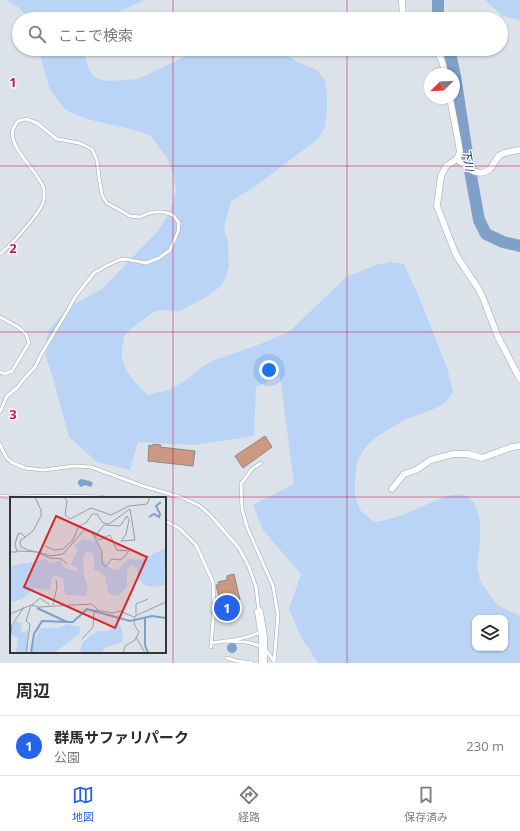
<!DOCTYPE html>
<html lang="ja">
<head>
<meta charset="utf-8">
<style>
  body { margin:0; font-family:"Open Sans","Noto Sans JP",sans-serif; background:#f2f2f3; color:#2b2b33 }
  .controls { position:absolute; right:12px; bottom:12px; display:grid; overflow:hidden; border-radius:8px; box-shadow:0 1px 3px #0004 }
  .controls button { width:36px; height:36px; display:grid; place-items:center; padding:0; border:0; border-bottom:1px solid #e1e1e2; background:#fff; color:#2b2b33; font:20px sans-serif }
  .compass { position:absolute; left:424px; top:68px; width:36px; height:36px; border-radius:50%; background:#fff; box-shadow:0 1px 3px #0004; rotate:246deg }
  .you { position:absolute; left:269px; top:370px; width:14px; height:14px; margin:-10px; border:3px solid #fff; border-radius:50%; background:#1a73e8; box-shadow:0 0 0 6px #1a73e833 }
  .badge { display:grid; place-items:center; width:26px; height:26px; border-radius:50%; background:#2563eb; color:#fff; font-size:13px; font-weight:700 }
  .pin { position:absolute; translate:-50% -50%; border:2px solid #fff; box-shadow:0 1px 4px #0006 }
  .list { margin:0; padding:0; list-style:none }
  h2 { display:flex; justify-content:space-between; align-items:center; height:52px; margin:0; padding:0 16px; font-size:17px }
  h2 small { font-size:13px; font-weight:400; color:#7c7c81 }
  .list li { display:grid; grid-template-columns:26px 1fr auto; gap:12px; align-items:center; box-sizing:border-box; height:60px; padding:0 16px; border-top:1px solid #e1e1e2 }
  .list b { display:block; font-size:15px; white-space:nowrap }
  .list p { margin:0; font-size:13px; white-space:nowrap; color:#7c7c81 }
  .list em { font-size:13px; font-style:normal; color:#7c7c81 }
  .icon { flex:none; width:22px; height:22px; fill:none; stroke:currentColor; stroke-width:2; stroke-linecap:round; stroke-linejoin:round }
  .map { position:relative; flex:none; width:520px; height:663px; overflow:hidden }
  .search { position:absolute; background:#fff; box-shadow:0 1px 3px #0004; left:12px; right:12px; top:12px; height:44px; display:flex; align-items:center; gap:10px; box-sizing:border-box; padding:0 14px; border-radius:22px; color:#7c7c81; font-size:15px }
  .sheet { height:112px; background:#fff }
  nav { display:flex; justify-content:space-around; align-items:center; box-sizing:border-box; height:56px; border-top:1px solid #e1e1e2; background:#fff; font-size:11px; color:#7c7c81 }
  nav a { display:grid; justify-items:center; gap:2px }
  nav .on { color:#2563eb }
  .map>svg:first-child { display:block }
  .green { fill:#bad4f5; fill-rule:evenodd }
  .water { fill:#7fa0c9 }
  .lines { fill:none; stroke-linecap:round; stroke-linejoin:round }
  .river { stroke:#7fa0c9; stroke-width:12 }
  .building { fill:#cc9881; stroke:#908783 }
  .service-casing { stroke:#a0a6ad; stroke-width:4 }
  .minor-casing { stroke:#a0a6ad; stroke-width:7 }
  .tertiary-casing { stroke:#a0a6ad; stroke-width:9 }
  .service { stroke:#fff; stroke-width:3 }
  .minor { stroke:#fff; stroke-width:6 }
  .tertiary { stroke:#fff; stroke-width:8 }
  .grid { fill:none; stroke:#c2185b; stroke-width:1; stroke-opacity:0.55 }
  .labels { text-anchor:middle; stroke-width:3; stroke-linejoin:round; paint-order:stroke }
  .water-label { font-size:11px; font-style:italic; fill:#013264; stroke:#fff }
  .inset-river { fill:none; stroke:#7fa0c9; stroke-width:2 }
  .inset-road { fill:none; stroke:#989da2; stroke-width:1 }
  .view { fill:#d62828; fill-opacity:0.15; stroke:#d62828; stroke-width:2 }
  .inset-edge { fill:none; stroke:#323537; stroke-width:2 }
  .grid-label { font-size:13px; text-anchor:middle; font-weight:bold; fill:#c2185b; stroke:#fff; stroke-width:3; stroke-linejoin:round; paint-order:stroke }
</style>
</head>
<body>
<div class="map">
<svg width="520" height="663" viewBox="0 0 520 663">
  <rect width="100%" height="100%" fill="#dce2e9"/>
  <path class="green" d="M6 0H144L109 17 106 19H30L19 8Z
    M485 0H520V20L503 16Z
    M40 49H85V55L88 67 93 76 102 80 111 81 138 79 174 62 199 49H275L302 64 317 70 325 81 327 96V108L325 126 318 139 253 188 231 201 224 227 228 241 229 266 226 277 221 286 206 297 180 311 160 310 152 313 131 329 124 336 122 349V359L126 370 134 381 147 395 169 390 186 380 199 369 212 361 263 343 290 331 346 277 376 265 391 262 404 264 419 297 447 368 453 391 446 402 434 409 404 420 378 436 366 446 357 462 355 481V496L360 510 374 522 386 520 402 515 447 496 460 494 468 496 474 503 478 512 480 522V542L477 566 480 581 497 605 520 616V663H318L300 635 289 609 301 574 263 530 253 505 294 484 280 376 256 387 254 436 194 445 138 442 130 470 97 462 69 437 53 378 46 357V342L49 330 69 307 102 289 157 232 170 212 176 191 173 173 167 158 151 136 139 131 91 120 71 113 65 109 50 90 42 63ZM475 618H505V648H475Z"/>
  <path class="water" d="M81 479 90 481 93 483 91 487 85 485 81 487 78 484V481Z
    M227 648a5 5 0 1 1 10 0a5 5 0 1 1-10 0Z"/>
  <g class="lines">
    <path class="river" d="M438 0V15L439 19
      M449 49 455 76 467 154 479 220 486 234 503 242 520 246"/>
  </g>
  <path class="building" d="M265 436 272 447 243 468 235 456Z
    M153 444 161 445 160 447 195 451 193 466 148 461 149 445 153 446Z
    M234 574 240 600 232 602 231 599 220 602 216 585H219L218 582 227 580V576Z"/>
  <g class="lines">
    <defs>
      <path id="service" d="M0 254C11 245 43 211 44 199 44 196 44 192 44 189 40 173 4 144 14 127 15 126 16 123 17 122 19 120 24 120 26 119L37 123 57 139 79 143 92 149 97 160 99 177 102 195 107 203 130 216 140 217 149 213 156 212H164L173 215 179 223 178 232 170 250 159 258 146 263 125 259 119 260 106 266 94 273 75 297 68 310 42 353 35 367 23 380 17 388 7 396 0 412
        M0 317 18 327 26 334 29 343 12 371 5 374 0 372
        M0 444 1 447 6 457 11 462 25 468 43 470 75 466 91 467 143 486 183 498 200 506 211 516 239 548 249 567 256 587 259 612
        M261 463 252 469 241 484 242 509 247 527 273 586 278 615 274 663
        M0 496 12 497 61 496 101 497 105 498
        M165 521 179 528 196 545 213 582 214 607 211 647
        M225 641 246 642 261 646
        M211 643C225 641 250 639 261 631
        M265 649 274 661
        M227 658 237 661 252 663"/>
      <path id="minor" d="M402 0 403 19
        M434 49C442 56 443 65 445 74
        M450 98 458 140 460 152 457 159 446 166 441 176 437 206 456 255 478 288 483 298 498 337 520 379
        M457 159C465 167 479 179 490 169 494 165 495 159 499 156 504 151 513 152 520 150
        M392 489 404 474 416 470 431 460 453 454H468L482 458 512 447 520 446"/>
      <path id="tertiary" d="M259 612 263 637V663"/>
    </defs>
    <use href="#service" class="service-casing"/>
    <use href="#minor" class="minor-casing"/>
    <use href="#tertiary" class="tertiary-casing"/>
    <use href="#service" class="service"/>
    <use href="#minor" class="minor"/>
    <use href="#tertiary" class="tertiary"/>
  </g>
  <path class="grid" d="M173 0V19M347 0V19M173 49V663M347 49V663M0 166H520M0 332H520M0 497H520"/>
  <g class="labels">
    <g class="water-label">
      <text transform="translate(468 160) rotate(80)" y="4">下川</text>
    </g>
  </g>
  <g transform="translate(10 497)">
    <rect width="156" height="156" fill="#dce2e9"/>
    <path d="M73 42 87 45 95 67 103 73 109 72 118 62 131 63 156 51 154 88 145 90 134 88 128 81 127 71 121 68 117 74V90L108 99 102 98 98 95 95 79 84 72V57L78 54 73 59 74 79 78 90 76 99 55 98 53 82 45 78 42 81 40 93 24 91 13 102 0 105V69L36 62 40 66 52 63 53 70 68 75V71L61 68 68 52 64 49ZM6 124 11 126 12 136 18 133V156H6L8 141 1 138 0 133ZM108 126 112 131 113 145 96 150 91 156H70L72 146 80 139 89 134H99ZM57 127 70 130 69 137 44 156H20L30 131H49Z" fill="#bad4f5"/>
    <path class="inset-river" d="M139 20 144 17 149 20 150 17 146 9 151 5M27 111 57 125M135 121V148L138 156M57 125H63L77 112 120 124 142 119 156 121M21 156 24 137 32 124 57 125"/>
    <path class="inset-road" d="M54 0 57 4 55 18 60 22 81 11 101 18 119 9 137 7 140 0M35 49 44 53 53 52 63 43 69 29 77 25 82 17H87L93 26 99 27 120 12 125 43 111 44 116 37 119 23 117 19 110 29 94 28 85 39 89 43 100 38 107 53 119 54M15 52 41 59 53 57 75 32 82 36 92 54V66L95 70 102 62 111 63 119 54M16 52 11 50 10 44 23 34 31 19V13L25 0M7 54 28 55M0 55H7L5 47 8 37 11 36 15 40M28 56 40 61 52 62 57 67M22 108 30 101 40 108M43 108 47 90 46 83M87 113 102 116 110 114 124 120M0 117 21 108 29 110 82 107 87 112 84 115 83 130 72 142M126 117V107L138 102M126 140 135 156M0 142 2 128 14 110M16 156 20 127 16 124 21 108M113 156 115 149 125 143 129 135 124 127 125 119 156 105"/>
    <path class="view" d="M46 19 137 60 105 131 14 90Z"/>
    <rect width="156" height="156" class="inset-edge"/>
  </g>
  <g class="grid-label">
    <text x="13" y="87">1</text>
    <text x="13" y="253">2</text>
    <text x="13" y="419">3</text>
  </g>
</svg>
<div class="controls">
<button><svg class="icon" aria-label="layers" viewBox="0 0 24 24"><path d="M12 4l9 5-9 5-9-5zM3 14l9 5 9-5"/></svg></button>
</div>
<svg class="compass" viewBox="-18 -18 36 36"><path d="M0-13l5 13h-10z" fill="#e53935"/><path d="M0 13l5-13h-10z" fill="#7c7c81"/></svg>
<div class="you"></div>
<div class="pin badge" style="left:227px;top:608px">1</div>
<div class="search"><svg class="icon" aria-label="search" viewBox="0 0 24 24"><circle cx="10" cy="10" r="6"/><path d="M15 15l6 6"/></svg>ここで検索</div>
</div>
<section class="sheet">
<h2>周辺<small></small></h2>
<ul class="list">
<li><span class="badge">1</span><div><b>群馬サファリパーク</b><p>公園</p></div><em>230 m</em></li>
</ul>
</section>
<nav>
<a class="on"><svg class="icon" aria-label="map" viewBox="0 0 24 24"><path d="M3 6l6-2 6 2 6-2v14l-6 2-6-2-6 2zM9 4v14M15 6v14"/></svg>地図</a>
<a><svg class="icon" aria-label="directions" viewBox="0 0 24 24"><path d="M12 3l9 9-9 9-9-9zM9 14v-3h6M13 9l2 2-2 2"/></svg>経路</a>
<a><svg class="icon" aria-label="saved" viewBox="0 0 24 24"><path d="M7 4h10v16l-5-4-5 4z"/></svg>保存済み</a>
</nav>
</body>
</html>
